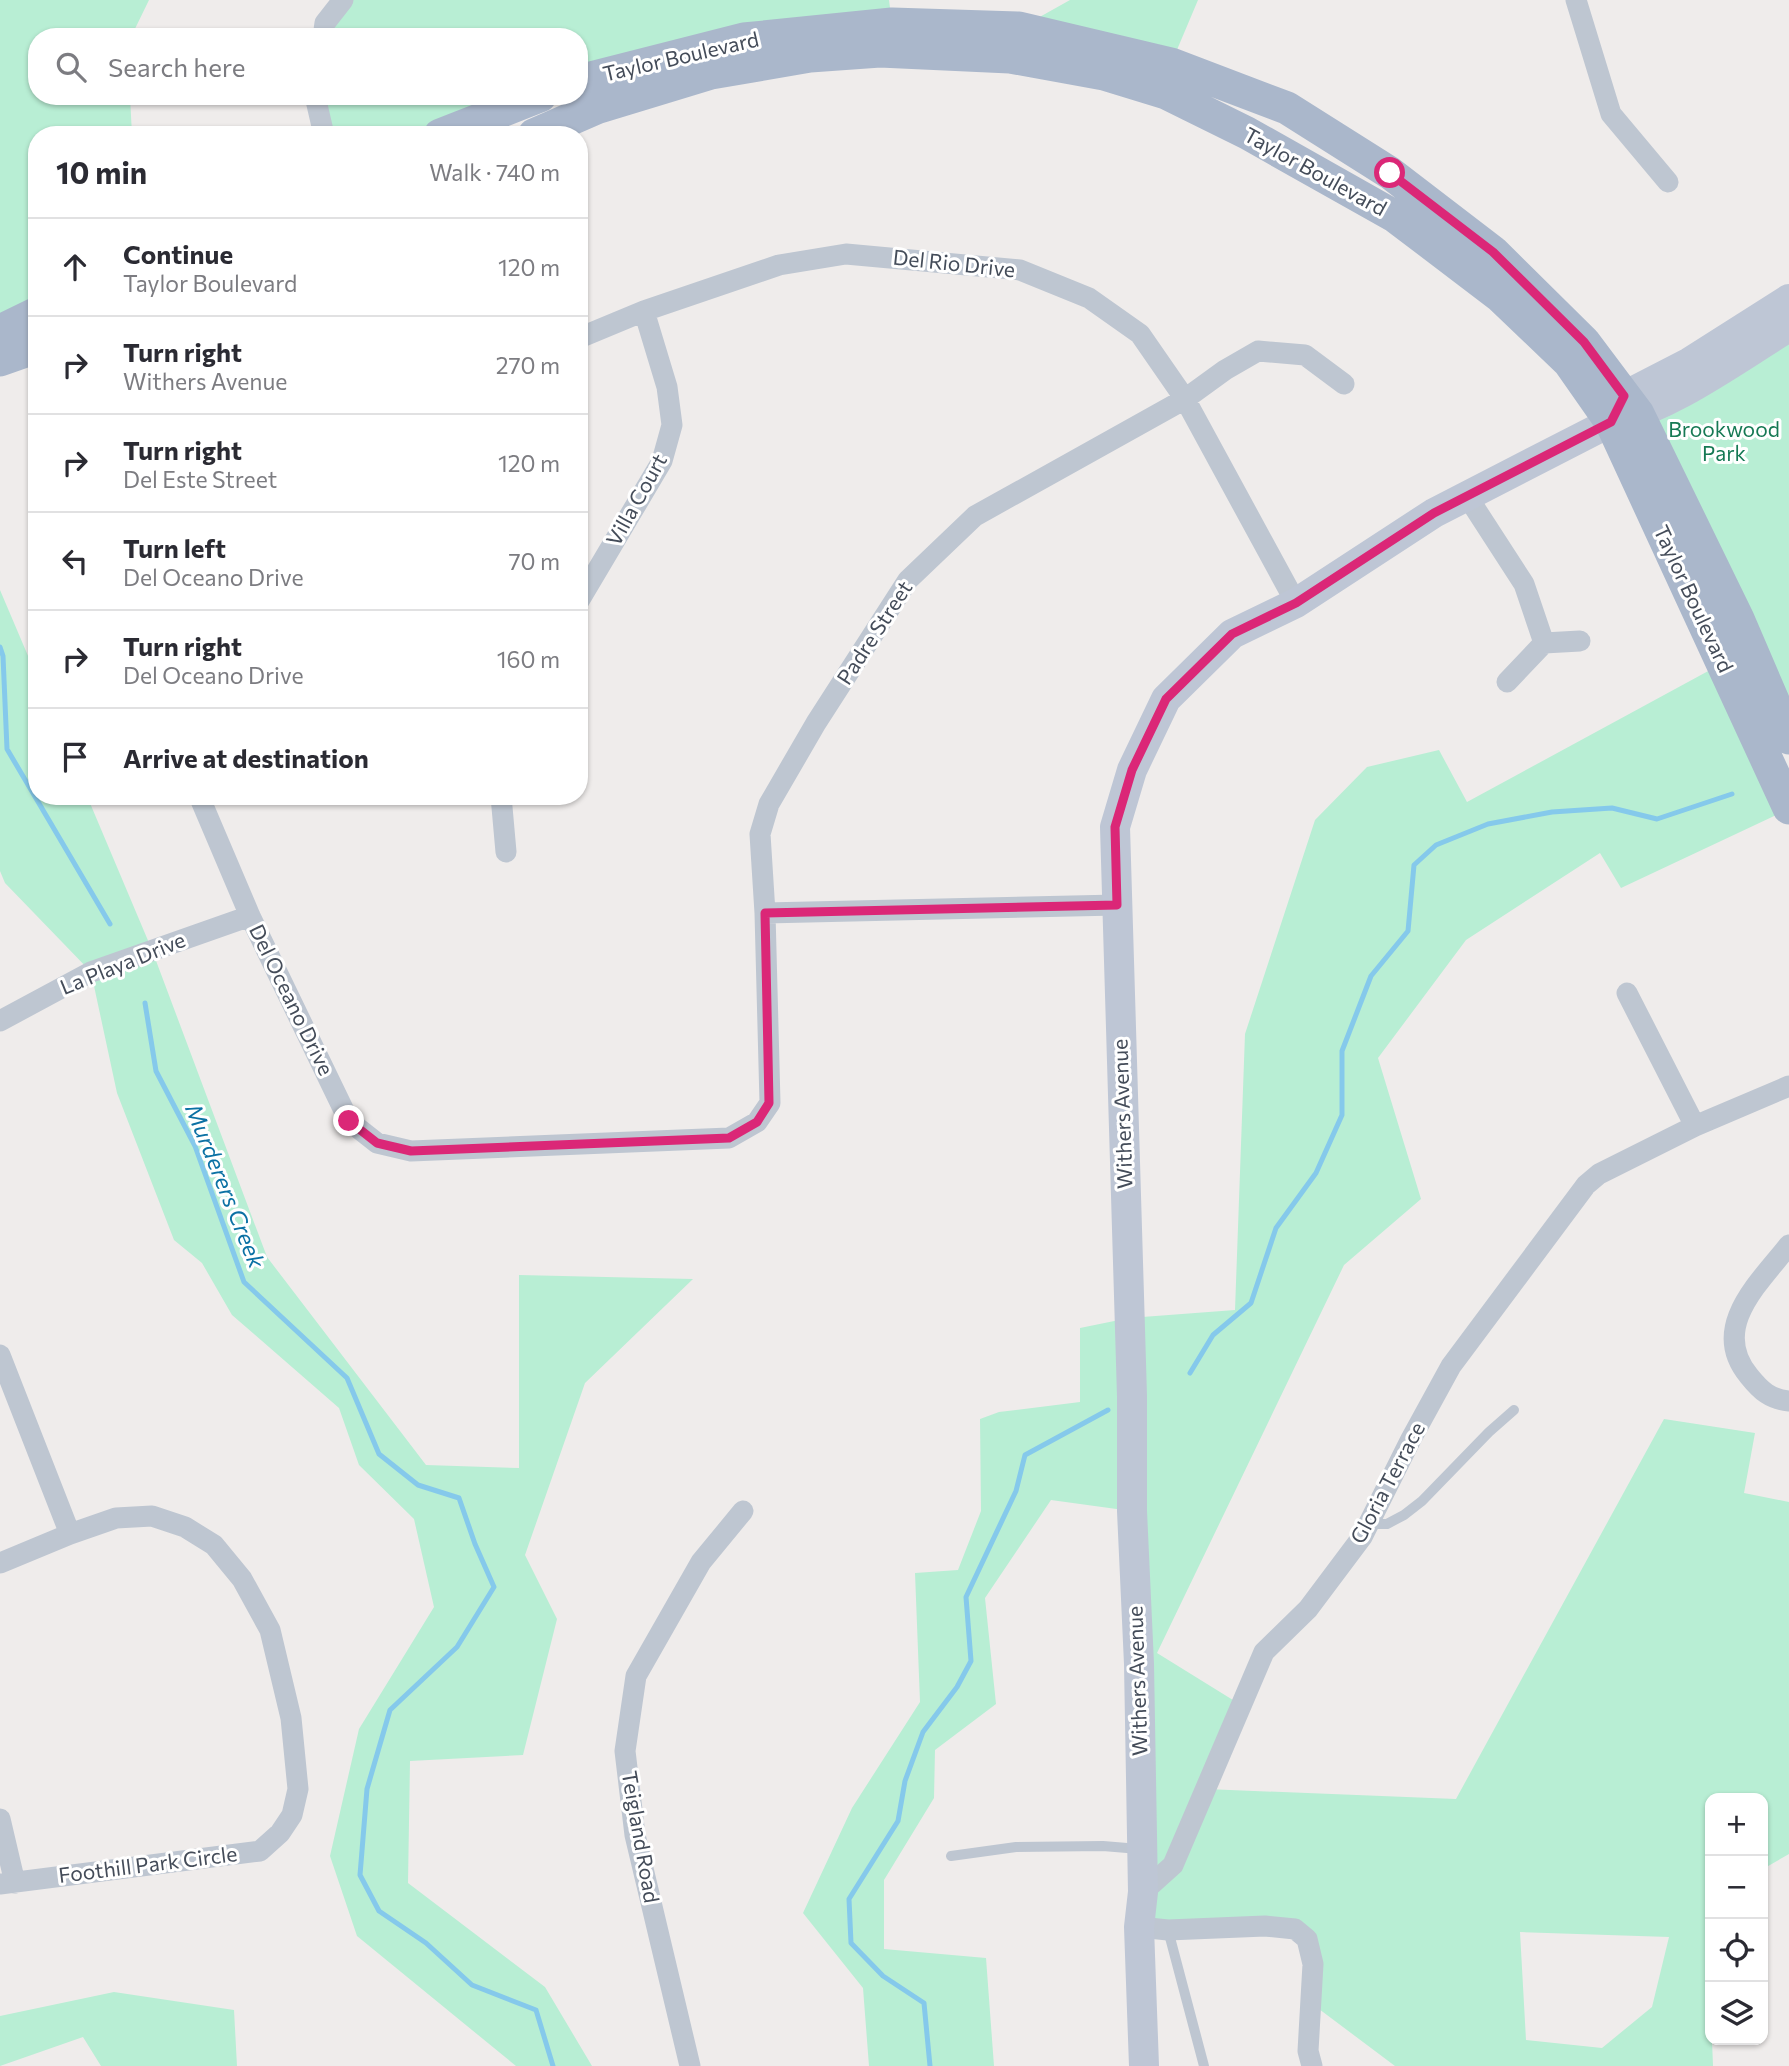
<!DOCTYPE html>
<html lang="en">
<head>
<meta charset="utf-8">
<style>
  body { margin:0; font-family:Commissioner,sans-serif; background:#f7f7f7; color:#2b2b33 }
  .controls { position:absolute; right:21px; bottom:21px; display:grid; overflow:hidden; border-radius:14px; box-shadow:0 2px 5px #0004 }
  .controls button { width:63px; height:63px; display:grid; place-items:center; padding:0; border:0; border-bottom:2px solid #e1e1e2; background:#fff; color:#2b2b33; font:35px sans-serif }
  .stop { position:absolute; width:21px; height:21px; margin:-16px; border:5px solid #db2777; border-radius:50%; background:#fff }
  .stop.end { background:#db2777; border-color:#fff; box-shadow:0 2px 7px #0008 }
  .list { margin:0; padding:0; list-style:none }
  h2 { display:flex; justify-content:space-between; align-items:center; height:91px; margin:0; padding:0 28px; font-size:30px }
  h2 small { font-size:23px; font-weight:400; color:#7c7c81 }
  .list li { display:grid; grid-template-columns:46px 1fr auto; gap:21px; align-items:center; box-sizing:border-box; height:98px; padding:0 28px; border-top:2px solid #e1e1e2 }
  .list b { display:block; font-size:26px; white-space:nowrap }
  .list p { margin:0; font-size:23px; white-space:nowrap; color:#7c7c81 }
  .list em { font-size:23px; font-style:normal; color:#7c7c81 }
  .icon { flex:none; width:38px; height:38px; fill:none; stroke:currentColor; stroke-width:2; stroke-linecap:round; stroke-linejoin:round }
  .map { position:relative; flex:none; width:1789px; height:2066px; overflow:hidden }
  .search { position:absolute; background:#fff; box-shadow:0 2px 5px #0004; left:28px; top:28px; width:560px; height:77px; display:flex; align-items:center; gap:18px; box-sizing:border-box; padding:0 24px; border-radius:28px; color:#7c7c81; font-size:26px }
  .panel { position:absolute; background:#fff; box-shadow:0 2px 5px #0004; left:28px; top:126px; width:560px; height:679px; border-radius:28px }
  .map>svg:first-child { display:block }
  .green { fill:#b8eed4; fill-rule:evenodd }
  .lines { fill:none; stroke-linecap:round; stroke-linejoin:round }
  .stream { stroke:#85c9eb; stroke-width:5 }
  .lane { stroke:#bec6d1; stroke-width:10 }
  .street { stroke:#bec6d1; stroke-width:21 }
  .secondary { stroke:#bec6d5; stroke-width:30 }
  .primary { stroke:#aab7cb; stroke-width:33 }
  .route { stroke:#db2777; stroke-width:9 }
  .labels { text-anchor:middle; stroke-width:6; stroke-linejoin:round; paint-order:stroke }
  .street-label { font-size:21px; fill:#444c59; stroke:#fff }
  .park-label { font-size:21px; fill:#167954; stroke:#fff }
  .water-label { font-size:23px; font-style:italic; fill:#0b71a4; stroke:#fff }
</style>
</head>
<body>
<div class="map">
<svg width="1789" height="2066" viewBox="0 0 1789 2066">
  <rect width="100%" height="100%" fill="#efeceb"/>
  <path class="green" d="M0 0H149L131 37H37V96H130L132 135H37V313L0 331Z
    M343 0H889L892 24 579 81V37H323Z
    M1070 0H1198L1171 64 1020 28Z
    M315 96H540L440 135H324Z
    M1789 327V738L1638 414Z
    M0 590 37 677V796H87L152 950 267 1257 426 1465 519 1468V1275L693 1279 585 1383 525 1555 557 1619 523 1755 410 1761 408 1883 545 1987 592 2066H516L357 1936 330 1856 359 1729 434 1607 414 1519 359 1465 339 1408 232 1315 202 1263 174 1240 117 1093 91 972 5 883 0 871Z
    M1723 663 1789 809 1621 888 1600 853 1466 940 1378 1058 1421 1199 1344 1265 1157 1653 1241 1705 1206 1789 1456 1799 1664 1419 1755 1433 1744 1493 1789 1502V1854L1763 1869V1798H1710V1897L1708 1899 1710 2040H1712L1713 2066H1395L1311 2003 1307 1939 1139 1927 1131 1511 1051 1500 985 1598 996 1704 935 1750 934 1798 884 1880V1949L986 1958 994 2066H869L863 1988 803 1913 852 1808 920 1702 915 1573 958 1570 981 1511 980 1419 999 1412 1080 1402V1328L1129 1318 1235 1310 1245 1034 1315 820 1367 767 1439 750 1467 802ZM1520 1932 1669 1937 1652 2007 1602 2048 1526 2040Z
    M114 1992 234 2010 237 2066H101L83 2037 0 2066V2016Z"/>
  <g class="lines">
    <path class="stream" d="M0 647 3 656 7 749 110 924
      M145 1003 156 1071 195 1146 244 1282 347 1378 379 1454 418 1485 459 1498 475 1544 494 1587 457 1647 390 1710 367 1789 360 1875 379 1911 426 1943 472 1985 536 2010 553 2066
      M1190 1373 1213 1335 1251 1303 1276 1228 1316 1173 1342 1115V1051L1371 976 1408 931 1414 865 1436 845 1488 824 1552 812 1612 808 1657 819 1732 794
      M930 2066 924 2003 883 1976 851 1943 849 1899 898 1821 905 1781 923 1732 957 1687 971 1661 966 1597 1016 1491 1025 1455 1108 1410"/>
    <path class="lane" d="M1369 1524H1387L1404 1515 1422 1501 1489 1432 1514 1410
      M951 1856 1016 1847 1103 1846 1139 1849
      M1168 1930 1204 2066"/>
    <path class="street" d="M1576 0 1611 114 1668 182
      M323 37 325 23 343 0
      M315 96 324 135
      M579 338 644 311 779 265 846 254 1020 270 1089 298 1140 334 1185 399 1296 603
      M1467 496 1524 584 1544 643
      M579 601 662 461 672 425 667 387 644 311
      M1507 682 1544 643 1580 641
      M199 796 250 916 349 1121 377 1143 411 1151 729 1138 757 1122 770 1103 765 913 760 834 769 804 816 723 908 580 975 516 1185 399 1225 370 1258 351 1305 355 1344 384
      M501 796 506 852
      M765 913 1117 905
      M1627 993 1695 1126
      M0 1021 91 972 250 916
      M1789 1245C1759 1283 1709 1328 1749 1376 1761 1391 1770 1399 1789 1401
      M0 1355 70 1534
      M0 1563 70 1534 116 1518 152 1516 185 1527 214 1545 242 1579 270 1630 291 1718 298 1789 292 1815 280 1833 260 1851 0 1884
      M0 1819 15 1883
      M1143 1892 1173 1865 1264 1652 1308 1609 1362 1537 1411 1439 1451 1366 1586 1185 1599 1174 1695 1126 1789 1086
      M1139 1927 1168 1930 1265 1926 1295 1929 1307 1939 1313 1964 1308 2051 1312 2066
      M690 2066 635 1835 625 1751 636 1676 701 1562 743 1511"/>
    <path class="secondary" d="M1789 299 1690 362 1624 396 1611 422C1675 405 1733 361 1789 327
      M1144 2066 1139 1927 1143 1892 1139 1664 1132 1511V1396L1115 827 1132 770 1166 699 1232 634 1296 603 1434 513 1611 422"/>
    <path class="primary" d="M579 81 744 39 892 24 1019 28 1171 64 1287 108 1390 173 1493 252 1584 342 1638 414 1738 619 1789 738
      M440 135 540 96
      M534 135 596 108 711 73 810 56 880 51 1010 57 1104 74 1166 93 1247 133 1396 217 1500 296 1569 362 1611 422 1789 808
      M0 331 37 313
      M0 360 37 347"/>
  </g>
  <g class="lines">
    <path class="route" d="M349 1121 377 1143 411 1151 729 1138 757 1122 769 1103 765 913 1117 905 1115 827 1132 770 1166 699 1232 634 1296 603 1434 513 1611 422 1624 396 1584 342 1493 252 1390 173"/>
  </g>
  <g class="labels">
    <g class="street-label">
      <text transform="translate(681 57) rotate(-13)" y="7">Taylor Boulevard</text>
      <text transform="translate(1315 172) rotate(29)" y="7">Taylor Boulevard</text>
      <text transform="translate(954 264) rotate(6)" y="7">Del Rio Drive</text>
      <text transform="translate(637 500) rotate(-61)" y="7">Villa Court</text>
      <text transform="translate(1693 599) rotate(65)" y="7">Taylor Boulevard</text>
      <text transform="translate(875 633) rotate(-57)" y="7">Padre Street</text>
      <text transform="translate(123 964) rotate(-22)" y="7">La Playa Drive</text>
      <text transform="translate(291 1000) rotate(64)" y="7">Del Oceano Drive</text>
      <text transform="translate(1123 1114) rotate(-92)" y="7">Withers Avenue</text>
      <text transform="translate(1388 1483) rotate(-62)" y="7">Gloria Terrace</text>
      <text transform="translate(1138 1681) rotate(-92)" y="7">Withers Avenue</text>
      <text transform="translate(640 1837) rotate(80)" y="7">Teigland Road</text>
      <text transform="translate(148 1865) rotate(-7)" y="7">Foothill Park Circle</text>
    </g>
    <g class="park-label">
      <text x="1724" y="437">Brookwood<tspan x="1724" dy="24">Park</tspan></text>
    </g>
    <g class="water-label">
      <text transform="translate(225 1186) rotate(68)" y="8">Murderers Creek</text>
    </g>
  </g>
</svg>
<div class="controls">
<button>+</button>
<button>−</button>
<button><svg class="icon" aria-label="locate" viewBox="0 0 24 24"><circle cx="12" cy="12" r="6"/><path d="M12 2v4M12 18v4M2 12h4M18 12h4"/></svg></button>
<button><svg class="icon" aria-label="layers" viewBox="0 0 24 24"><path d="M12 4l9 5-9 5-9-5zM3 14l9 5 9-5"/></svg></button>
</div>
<div class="stop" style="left:1390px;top:173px"></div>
<div class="stop end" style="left:349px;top:1121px"></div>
<div class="search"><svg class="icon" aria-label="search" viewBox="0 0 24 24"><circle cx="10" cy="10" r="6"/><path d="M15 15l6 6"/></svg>Search here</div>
<section class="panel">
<h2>10 min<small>Walk · 740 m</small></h2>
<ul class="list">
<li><svg class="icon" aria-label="ahead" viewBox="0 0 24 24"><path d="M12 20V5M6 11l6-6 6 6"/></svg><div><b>Continue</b><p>Taylor Boulevard</p></div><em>120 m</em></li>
<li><svg class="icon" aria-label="right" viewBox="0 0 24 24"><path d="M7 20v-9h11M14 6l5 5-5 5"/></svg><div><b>Turn right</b><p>Withers Avenue</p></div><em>270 m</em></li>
<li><svg class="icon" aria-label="right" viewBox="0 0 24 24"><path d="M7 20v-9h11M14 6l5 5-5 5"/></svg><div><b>Turn right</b><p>Del Este Street</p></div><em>120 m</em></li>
<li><svg class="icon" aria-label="left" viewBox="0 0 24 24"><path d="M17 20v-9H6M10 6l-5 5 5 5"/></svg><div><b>Turn left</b><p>Del Oceano Drive</p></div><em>70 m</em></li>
<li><svg class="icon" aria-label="right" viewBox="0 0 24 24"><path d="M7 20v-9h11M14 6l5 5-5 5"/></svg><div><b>Turn right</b><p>Del Oceano Drive</p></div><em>160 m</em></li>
<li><svg class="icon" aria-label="arrive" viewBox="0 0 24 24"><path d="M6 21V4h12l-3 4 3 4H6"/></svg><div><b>Arrive at destination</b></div></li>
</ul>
</section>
</div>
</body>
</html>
